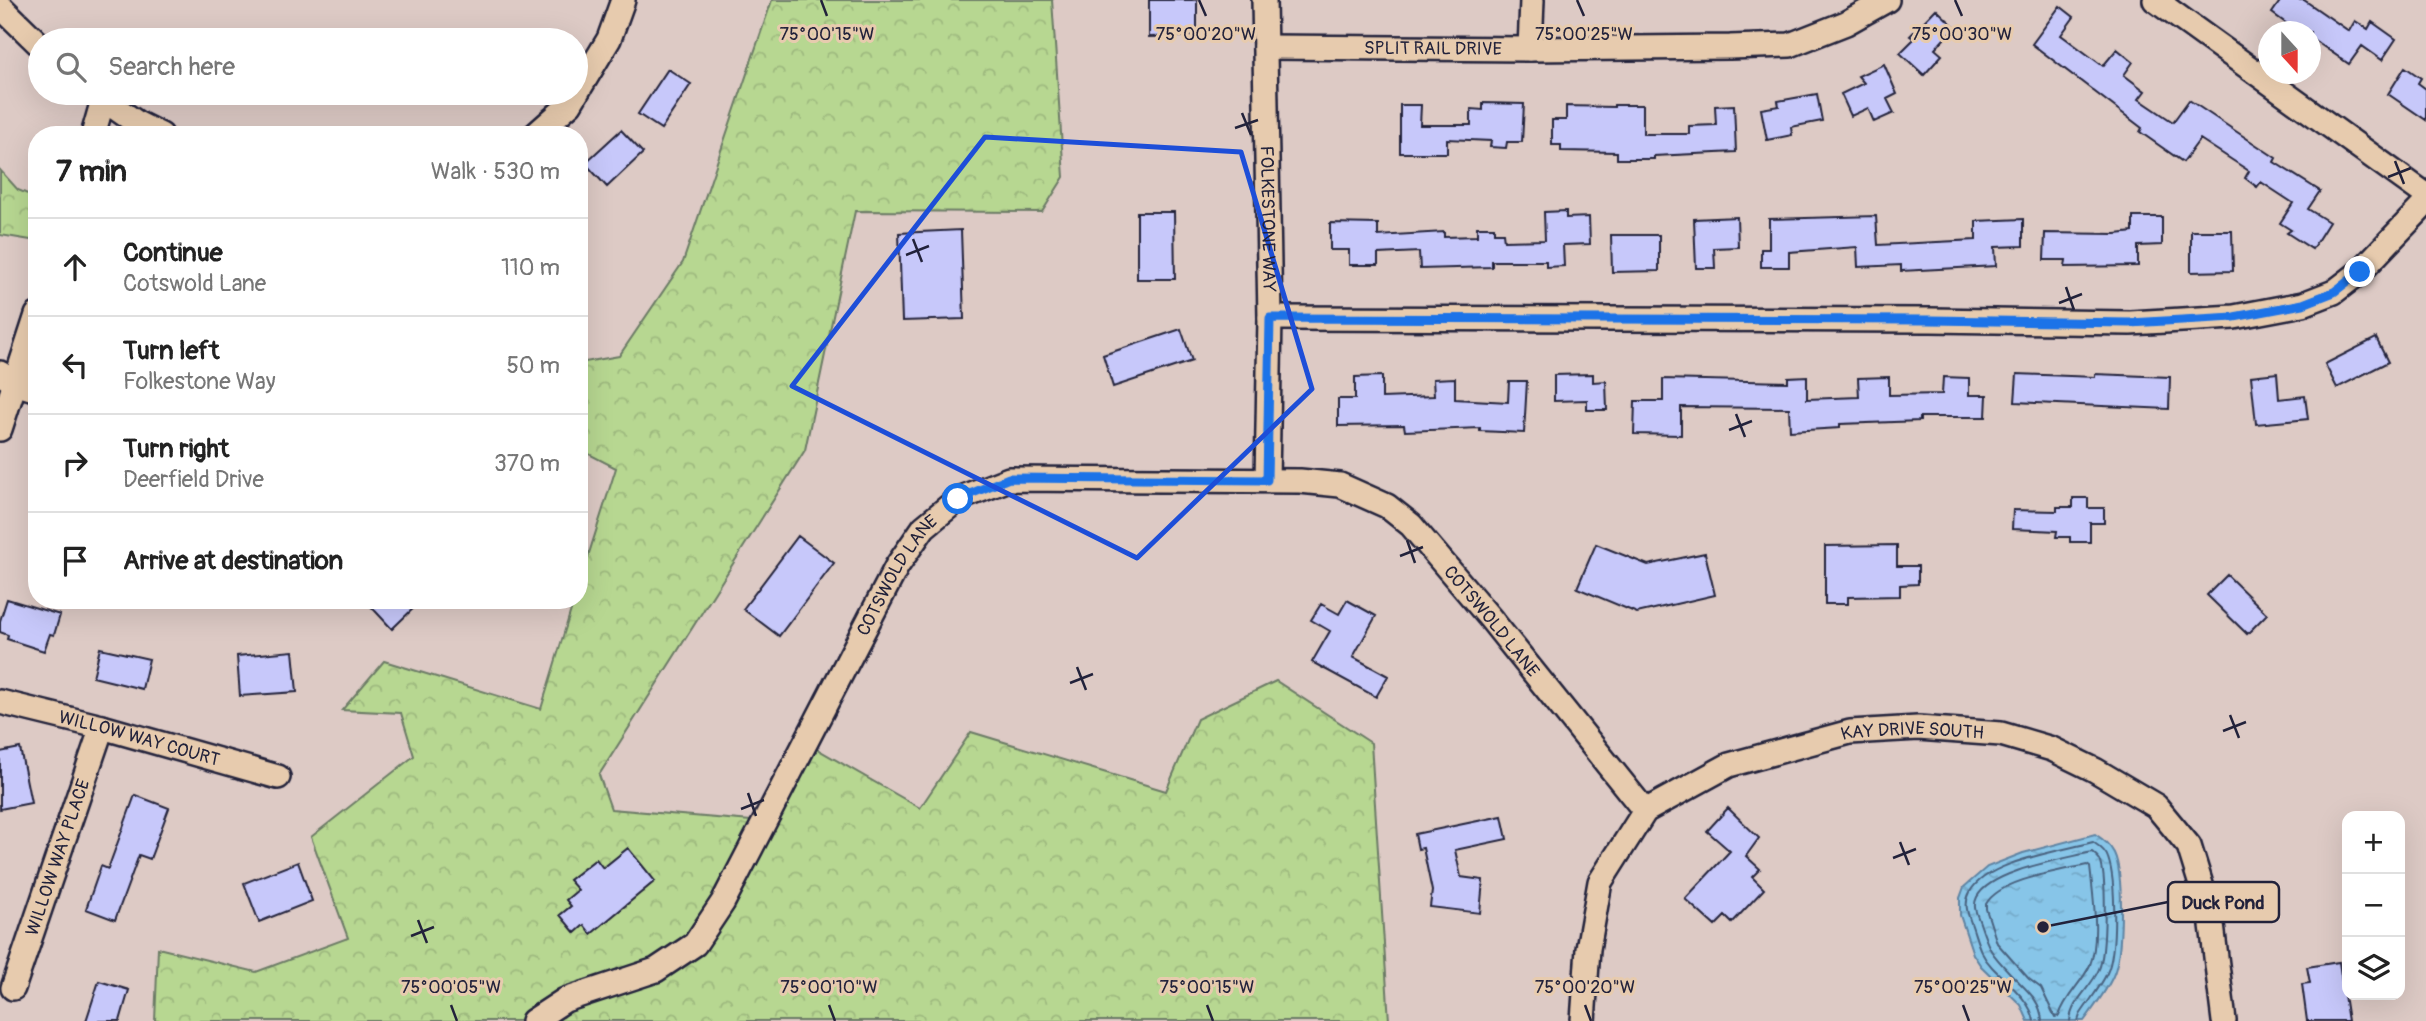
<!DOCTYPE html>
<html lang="en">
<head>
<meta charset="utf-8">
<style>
  body { margin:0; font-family:Pangolin,sans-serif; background:#f6f6f6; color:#222 }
  .controls { position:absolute; right:21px; bottom:21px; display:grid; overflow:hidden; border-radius:14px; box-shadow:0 7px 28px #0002 }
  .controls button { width:63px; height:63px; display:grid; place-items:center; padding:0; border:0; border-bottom:2px solid #e0e0e0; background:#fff; color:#222; font:35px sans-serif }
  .compass { position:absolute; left:2258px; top:21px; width:63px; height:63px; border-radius:50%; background:#fff; box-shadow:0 7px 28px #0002; rotate:159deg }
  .stop { position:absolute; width:21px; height:21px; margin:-16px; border:5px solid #1a73e8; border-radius:50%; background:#fff }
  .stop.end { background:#1a73e8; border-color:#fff; box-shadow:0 2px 7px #0008 }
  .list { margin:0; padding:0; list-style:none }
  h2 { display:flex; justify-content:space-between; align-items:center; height:91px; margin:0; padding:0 28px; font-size:30px }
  h2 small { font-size:23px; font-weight:400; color:#767676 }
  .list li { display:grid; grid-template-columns:46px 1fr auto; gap:21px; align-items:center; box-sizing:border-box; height:98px; padding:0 28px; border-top:2px solid #e0e0e0 }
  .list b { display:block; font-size:26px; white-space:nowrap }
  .list p { margin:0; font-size:23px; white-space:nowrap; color:#767676 }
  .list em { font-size:23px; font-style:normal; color:#767676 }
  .icon { flex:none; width:38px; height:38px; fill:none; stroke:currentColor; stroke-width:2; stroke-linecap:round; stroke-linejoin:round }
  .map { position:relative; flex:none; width:2426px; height:1021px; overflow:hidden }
  .search { position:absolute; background:#fff; box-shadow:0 7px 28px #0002; left:28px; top:28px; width:560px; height:77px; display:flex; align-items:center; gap:18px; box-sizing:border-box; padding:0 24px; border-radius:38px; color:#767676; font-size:26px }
  .panel { position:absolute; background:#fff; box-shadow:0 7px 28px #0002; left:28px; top:126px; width:560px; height:483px; border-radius:28px }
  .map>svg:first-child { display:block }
  .forest { fill:url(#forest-crowns); stroke:#6c7c66; stroke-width:2 }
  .water { fill:url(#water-ripples); stroke:#5f84a3; stroke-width:2 }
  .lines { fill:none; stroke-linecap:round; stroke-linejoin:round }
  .shore { stroke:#4a6380; stroke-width:2 }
  .building { fill:#c7c8fa; stroke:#22223b; stroke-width:2 }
  .minor-casing { stroke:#22223b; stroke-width:28 }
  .minor { stroke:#e7cbae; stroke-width:23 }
  .route { stroke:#1a73e8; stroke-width:9 }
  .marked { fill:none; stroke:#1d4ed8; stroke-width:5; stroke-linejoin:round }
  .ticks { fill:none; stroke:#22223b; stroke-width:2.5 }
  .labels { text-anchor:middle; stroke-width:6; stroke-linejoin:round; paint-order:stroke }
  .street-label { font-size:18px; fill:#22223b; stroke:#e7cbae }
  .ticks-label { font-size:18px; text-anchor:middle; fill:#22223b; stroke:#e7cbae; stroke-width:6; stroke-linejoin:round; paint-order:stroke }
  .leader { fill:none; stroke:#22223b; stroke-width:2.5 }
  .callout-dot { fill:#22223b; stroke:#e7cbae; stroke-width:2.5 }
  .callout { fill:#e7cbae; stroke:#22223b; stroke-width:2.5 }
  .callout-label { font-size:19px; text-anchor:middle; font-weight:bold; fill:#22223b }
</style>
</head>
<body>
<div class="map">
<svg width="2426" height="1021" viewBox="0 0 2426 1021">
  <defs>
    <pattern id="forest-crowns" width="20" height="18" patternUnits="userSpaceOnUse" patternTransform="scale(1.75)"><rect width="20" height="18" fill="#b7d791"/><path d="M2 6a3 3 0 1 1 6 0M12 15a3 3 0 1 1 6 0" fill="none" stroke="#9db87e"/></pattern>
    <pattern id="water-ripples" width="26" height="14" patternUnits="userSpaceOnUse" patternTransform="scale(1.75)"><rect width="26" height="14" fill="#87c5e8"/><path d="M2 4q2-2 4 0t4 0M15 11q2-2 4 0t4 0" fill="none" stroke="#74a9c8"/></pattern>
  </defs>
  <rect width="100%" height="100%" fill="#ddcac5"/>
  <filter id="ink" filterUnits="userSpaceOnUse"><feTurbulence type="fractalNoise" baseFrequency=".0143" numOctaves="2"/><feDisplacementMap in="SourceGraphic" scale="14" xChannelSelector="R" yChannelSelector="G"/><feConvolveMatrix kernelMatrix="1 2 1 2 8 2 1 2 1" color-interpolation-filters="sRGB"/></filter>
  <g filter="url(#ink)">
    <path class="forest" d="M772 0H1052L1064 177 1042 212 855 211 805 450 599 775 611 809 775 823 815 748 920 808 971 732 1166 791 1197 719 1276 681 1371 743 1389 1021H155L158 948 256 972 348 938 311 837 414 756 401 713 342 710 384 661 541 709 574 600H579V585L616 468 579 449V363L619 356 683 262Z
      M0 170 18 190 37 198V241L0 235Z"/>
    <path class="water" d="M2095 834C2103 839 2110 845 2114 853 2124 874 2123 955 2113 976 2106 992 2094 1007 2084 1021H2028L2021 1005 1981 966 1973 954 1960 915V898L1964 887 1987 867 2023 853Z"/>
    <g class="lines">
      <path class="shore" d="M2087 865 2090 867C2093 894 2100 940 2090 965 2082 983 2065 996 2059 1016L2055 1017 2041 988 2029 979 1997 943 1986 909V904C2000 879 2060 871 2087 865Z
        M2034 1021C2031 1000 2006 982 1992 967 1979 954 1977 939 1971 923 1967 912 1964 903 1970 892 1986 861 2062 851 2093 842 2099 846 2106 851 2108 858 2116 880 2117 952 2107 973 2100 988 2089 1001 2080 1015L2078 1021
        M2042 1021C2041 999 2024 988 2010 973 1990 952 1989 950 1980 923 1977 914 1972 907 1977 897 1991 870 2064 859 2092 852 2094 854 2098 857 2100 860 2107 875 2106 953 2099 969 2092 987 2071 1001 2070 1021"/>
    </g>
    <path class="building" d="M1149 0H1197V36L1149 37Z
      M2281 0H2304L2349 31 2355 21 2368 29 2372 22 2396 39 2382 60 2362 46 2349 64 2311 38V32H2298L2272 13Z
      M2060 6 2074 17 2061 35 2103 66 2117 49 2133 62 2124 75 2145 91 2139 99 2173 122 2189 100 2276 158 2274 162 2320 191 2308 209 2329 222 2312 249 2287 233 2291 230 2280 223 2293 203 2261 182 2257 187 2245 178 2249 171 2200 139 2183 162 2140 132 2142 128 2032 44Z
      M1936 9 1955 27 1935 49 1942 55 1924 75 1900 53 1914 39 1910 36Z
      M1884 64 1897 94 1887 99 1894 113 1874 122 1868 108 1851 116 1841 94 1864 83 1858 76Z
      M2405 67 2421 78 2418 83 2426 89V120L2388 94Z
      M668 69 691 84 661 129 638 114Z
      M1817 94 1822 121 1791 127 1792 135 1767 140 1761 109 1779 106 1778 101Z
      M1483 103 1524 104 1522 142H1507L1506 148 1490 147 1491 141 1447 139V153H1400V105H1421L1420 125H1471V109L1483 110Z
      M1614 105H1643V134H1689V126L1716 125 1715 106 1734 105 1736 152 1654 156V159H1617V152L1561 151V145H1552V120H1566V106L1614 107Z
      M621 130 643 153 607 187 585 163Z
      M1566 211V218L1589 217 1590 244 1563 245 1564 266 1546 267V261H1492V267L1420 269 1419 252 1378 254V265H1349V250H1330V223L1378 224V236L1444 232V237L1477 236V227H1494V233H1503L1504 241 1545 240 1544 212Z
      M1137 212H1174L1175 279H1137Z
      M1876 216 1878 245 1976 240V221L2023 219V246L1995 247 1996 266 1901 271V265L1858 267 1857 247 1789 252V267H1761V249H1769V219Z
      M1737 217 1738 247 1714 248 1715 268H1696L1694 219Z
      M2133 217H2162V245L2138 246V266L2065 267 2066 260H2044L2045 233 2116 234 2133 232Z
      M961 230 964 319 902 321 899 233Z
      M2191 231H2232L2233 271 2191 272Z
      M1611 235H1659V271L1612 272Z
      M1181 329 1192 361 1113 387 1103 355Z
      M2376 338 2388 362 2337 388 2325 364Z
      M2277 373 2279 399 2305 396 2308 419 2256 424 2251 376Z
      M1593 374V382L1606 381 1607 410H1587V400L1554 401V375Z
      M2017 374 2095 377V374L2170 377 2169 409 2015 402Z
      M1382 376V398L1434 396 1433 379 1455 378V399L1508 402 1509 381H1527L1524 433 1480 431V428L1405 431 1404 425 1338 426V399H1355V377Z
      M1807 376V399L1859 397 1858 378 1889 377V395L1942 394 1943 377 1969 378V395H1987L1986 417H1920V421L1840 424V428L1790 431 1789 408 1681 407V435L1634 434 1635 401H1663V379L1788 382V377Z
      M2073 498H2088V508H2104V523H2090V542H2070V537H2056L2057 531 2012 529 2013 510 2057 511V507H2073Z
      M798 536 834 563 779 636 743 609Z
      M1596 544 1648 565 1705 553 1715 595 1637 613 1577 588Z
      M1897 545V566H1918V584L1900 585V596L1848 597V604H1825V546Z
      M2227 575 2267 614 2247 634 2207 595Z
      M7 599 60 615 54 635 50 634 44 651 7 639 8 635 0 632V621Z
      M365 600H422L392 629Z
      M1347 600 1376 616 1353 657 1388 676 1376 697 1312 662 1330 631 1311 620 1321 604 1339 614Z
      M100 648 149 659 142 689 93 677Z
      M293 651 297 692 240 696 237 656Z
      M20 748 31 803 0 809V752Z
      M135 795 169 808 150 859 139 855 115 920 86 909 101 866 108 869Z
      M1728 808 1759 838 1746 856 1760 869 1752 877 1764 889 1732 923 1725 916 1715 926 1685 899 1730 851 1707 831Z
      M1502 816 1507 839 1455 850 1461 877 1483 880 1480 913 1430 907 1432 891 1423 848 1418 849 1415 834Z
      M628 848 655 881 591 934 584 925 575 933 560 915 571 906 566 900 578 890 569 880 596 859 603 868Z
      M298 862 312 901 259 922 244 883Z
      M2339 962 2348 1021H2307L2302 984 2310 983 2307 967Z
      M99 981 129 990 120 1021H86Z"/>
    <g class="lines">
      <defs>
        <g id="minor">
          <path id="s1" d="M1264 0 1270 318 1267 480"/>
          <path d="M2155 0 2426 195"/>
          <path d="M0 6 40 45"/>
          <path id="s2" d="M1265 47 1530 49 1730 47 1790 45 1846 23 1887 0"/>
          <path d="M1530 49 1532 0"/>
          <path d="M94 93 137 123 161 135"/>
          <path d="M93 135 103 100"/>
          <path d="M535 135 570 104 609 39 623 0"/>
          <path d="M1270 318 1931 320 2130 323 2234 317 2303 304 2334 292 2360 272 2426 203"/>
          <path d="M0 373 15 383 37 390"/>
          <path d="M0 429 37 315"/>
          <path id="s3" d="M0 702 102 727 278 777"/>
          <path id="s4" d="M13 988 102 727"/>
          <path id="s5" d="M533 1021 565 1000 656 970 695 944 723 902 897 566 924 527 958 499 1009 479 1300 481 1340 485 1387 506 1411 525 1490 618 1645 811"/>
          <path id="s6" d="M1583 1021 1588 949 1600 882 1645 811 1729 765 1850 732 1918 728 2001 734 2052 749 2095 770 2156 806 2189 846 2211 917 2224 1021"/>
        </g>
      </defs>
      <use href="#minor" class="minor-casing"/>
      <use href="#minor" class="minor"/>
    </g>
  </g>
  <g class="lines" filter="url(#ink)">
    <path class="route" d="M958 499 1009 478 1267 480 1270 318 1931 320 2130 323 2234 317 2303 304 2334 292 2360 272"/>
  </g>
  <path class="marked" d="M985 137 1241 152 1312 389 1137 558 792 386Z"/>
  <path class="ticks" d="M821 0 827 16M1199 0 1206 16M1577 0 1584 16M1955 0 1962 16M1242 113 1251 135M1235 128 1258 120M2395 161 2404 184M2388 177 2411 168M913 239 922 262M906 255 929 246M2066 287 2074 310M2059 303 2082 294M1736 414 1745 437M1729 430 1752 421M1407 540 1415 563M1400 556 1423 547M1077 667 1086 690M1070 683 1093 674M2230 715 2239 738M2223 731 2246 722M748 793 756 816M741 809 764 800M1900 842 1909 865M1893 858 1916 849M418 920 427 943M411 936 434 927M451 1005 457 1021M829 1005 835 1021M1207 1005 1213 1021M1585 1005 1591 1021M1963 1005 1969 1021"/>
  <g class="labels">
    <g class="street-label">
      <text dy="6" stroke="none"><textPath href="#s2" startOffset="168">SPLIT RAIL DRIVE</textPath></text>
      <text dy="6" stroke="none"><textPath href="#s1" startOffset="219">FOLKESTONE WAY</textPath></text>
      <text dy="6" stroke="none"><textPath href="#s5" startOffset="602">COTSWOLD LANE</textPath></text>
      <text dy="6" stroke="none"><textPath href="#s5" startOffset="1295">COTSWOLD LANE</textPath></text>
      <text dy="6" stroke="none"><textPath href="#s6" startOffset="508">KAY DRIVE SOUTH</textPath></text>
      <text dy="6" stroke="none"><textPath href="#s3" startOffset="144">WILLOW WAY COURT</textPath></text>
      <text dy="6" stroke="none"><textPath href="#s4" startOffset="138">WILLOW WAY PLACE</textPath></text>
    </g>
  </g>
  <g class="ticks-label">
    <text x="827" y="40">75°00'15"W</text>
    <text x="1206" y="40">75°00'20"W</text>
    <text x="1584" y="40">75°00'25"W</text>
    <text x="1962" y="40">75°00'30"W</text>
    <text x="451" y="993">75°00'05"W</text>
    <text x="829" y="993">75°00'10"W</text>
    <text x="1207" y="993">75°00'15"W</text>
    <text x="1585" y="993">75°00'20"W</text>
    <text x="1963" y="993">75°00'25"W</text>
  </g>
  <path class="leader" d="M2043 927L2168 902"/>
  <circle class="callout-dot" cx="2043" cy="927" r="7"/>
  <rect class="callout" x="2168" y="882" width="111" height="40" rx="7"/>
  <g class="callout-label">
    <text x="2223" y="909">Duck Pond</text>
  </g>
</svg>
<div class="controls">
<button>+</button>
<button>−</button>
<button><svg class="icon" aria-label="layers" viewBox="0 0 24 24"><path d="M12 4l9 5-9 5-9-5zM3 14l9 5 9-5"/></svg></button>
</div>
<svg class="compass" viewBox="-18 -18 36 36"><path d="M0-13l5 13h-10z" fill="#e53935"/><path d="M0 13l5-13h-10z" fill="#767676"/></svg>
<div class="stop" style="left:958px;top:499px"></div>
<div class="stop end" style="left:2360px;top:272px"></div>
<div class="search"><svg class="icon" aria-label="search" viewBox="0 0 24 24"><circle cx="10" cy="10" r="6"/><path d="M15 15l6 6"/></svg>Search here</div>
<section class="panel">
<h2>7 min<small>Walk · 530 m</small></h2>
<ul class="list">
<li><svg class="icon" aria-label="ahead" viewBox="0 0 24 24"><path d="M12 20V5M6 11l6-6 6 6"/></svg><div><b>Continue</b><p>Cotswold Lane</p></div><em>110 m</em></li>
<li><svg class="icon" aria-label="left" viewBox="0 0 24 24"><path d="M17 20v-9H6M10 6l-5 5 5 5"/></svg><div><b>Turn left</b><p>Folkestone Way</p></div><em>50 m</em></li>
<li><svg class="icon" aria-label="right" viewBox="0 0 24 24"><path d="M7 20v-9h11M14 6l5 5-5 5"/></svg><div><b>Turn right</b><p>Deerfield Drive</p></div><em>370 m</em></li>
<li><svg class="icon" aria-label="arrive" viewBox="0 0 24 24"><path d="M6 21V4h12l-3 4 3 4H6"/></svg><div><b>Arrive at destination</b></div></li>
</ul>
</section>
</div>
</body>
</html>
